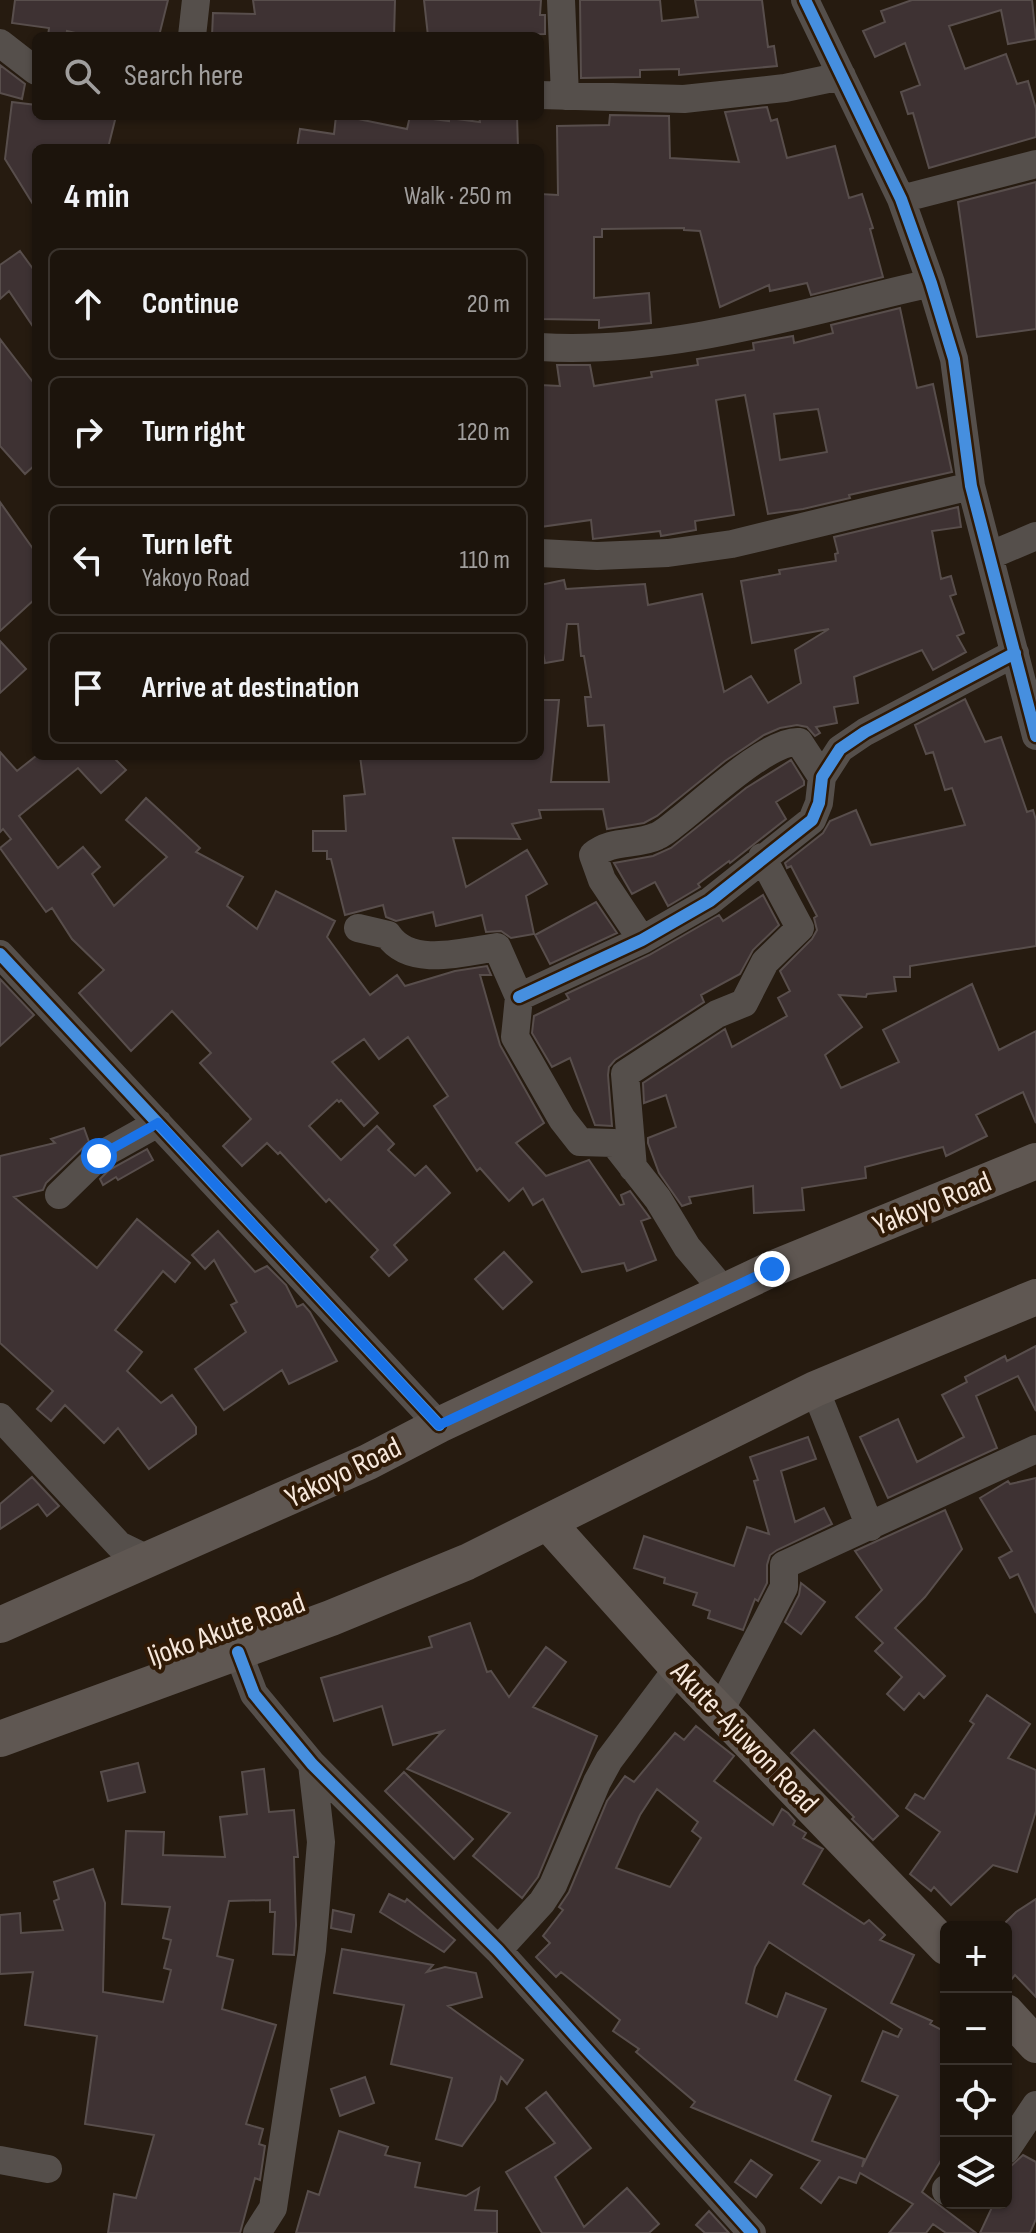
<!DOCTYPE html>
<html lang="en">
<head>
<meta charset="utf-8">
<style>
  body { margin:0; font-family:"Sofia Sans Condensed",sans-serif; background:#29211a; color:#f1f3f6 }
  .controls { position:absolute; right:24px; bottom:24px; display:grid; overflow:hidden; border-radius:12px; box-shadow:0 2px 6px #0004 }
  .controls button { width:72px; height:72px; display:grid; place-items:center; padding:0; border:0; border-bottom:2px solid #3a332d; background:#1c140c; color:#f1f3f6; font:40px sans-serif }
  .stop { position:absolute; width:24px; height:24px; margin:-18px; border:6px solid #1a73e8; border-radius:50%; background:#fff }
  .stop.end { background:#1a73e8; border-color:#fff; box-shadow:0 2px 8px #0008 }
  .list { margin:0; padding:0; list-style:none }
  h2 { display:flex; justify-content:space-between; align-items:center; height:104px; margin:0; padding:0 32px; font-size:34px }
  h2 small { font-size:26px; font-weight:400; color:#a09e9d }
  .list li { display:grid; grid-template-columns:52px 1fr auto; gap:24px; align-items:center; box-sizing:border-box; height:112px; margin:0 16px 16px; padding:0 16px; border:2px solid #3a332d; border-radius:12px }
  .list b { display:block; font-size:30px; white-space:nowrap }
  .list p { margin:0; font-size:26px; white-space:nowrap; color:#a09e9d }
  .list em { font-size:26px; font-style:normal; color:#a09e9d }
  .icon { flex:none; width:44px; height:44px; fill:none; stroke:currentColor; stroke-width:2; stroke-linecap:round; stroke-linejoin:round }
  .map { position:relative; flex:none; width:1036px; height:2233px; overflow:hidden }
  .search { position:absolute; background:#1c140c; box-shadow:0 2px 6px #0004; left:32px; top:32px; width:512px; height:88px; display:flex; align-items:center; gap:20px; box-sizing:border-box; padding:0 28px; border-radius:12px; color:#a09e9d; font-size:30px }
  .panel { position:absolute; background:#1c140c; box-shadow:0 2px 6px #0004; left:32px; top:144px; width:512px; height:616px; border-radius:12px }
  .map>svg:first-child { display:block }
  .building { fill:#3e3233; stroke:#584e4c; stroke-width:2; fill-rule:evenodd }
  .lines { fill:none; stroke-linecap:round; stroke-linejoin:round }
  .minor { stroke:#554f4b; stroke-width:28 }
  .major { stroke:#5f5752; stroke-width:36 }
  .cycleway-casing { stroke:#301a06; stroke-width:17 }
  .cycleway { stroke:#468fdf; stroke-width:12 }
  .route { stroke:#1a73e8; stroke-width:10 }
  .labels { text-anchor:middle; stroke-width:8; stroke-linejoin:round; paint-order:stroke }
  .street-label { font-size:30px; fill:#f6e7db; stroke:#301a06 }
</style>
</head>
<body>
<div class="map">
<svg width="1036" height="2233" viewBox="0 0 1036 2233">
  <rect width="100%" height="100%" fill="#261b10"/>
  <path class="building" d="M15 0H168L159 36H88L67 31 66 36H48L49 28 12 23Z
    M253 0H395L394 36H212L213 13 255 14Z
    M424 0H541L540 15H545V34L428 36Z
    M580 0H660L662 21 698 17 695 0H762L768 47 774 46 777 66 679 75V69L640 70V77L581 78Z
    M912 0H1032L1036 39 1008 44 1001 10 949 26 965 69 1006 54 1017 84 1028 81 1036 109V137L929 168 913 113 908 114 901 92 920 85 905 43 875 57 863 31 885 22 881 11Z
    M0 65 25 84 22 99 0 93Z
    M12 102 36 105V116H116L108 148H36V209L5 159Z
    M767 107 771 121 777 119 787 158 835 146 849 198 862 194 873 228 870 229 883 277 811 295 807 283 770 291 769 285 720 307 700 231 684 230V228L602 229V237H594V298L649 293 651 323 599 328V320L540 319V194L558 195 557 126 609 125 610 115 669 116 670 158 739 162 725 112Z
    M336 116H359L358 119 407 129 410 116 449 121V118L480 122 479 116H517L518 148H297L300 129 334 134Z
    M1036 182V329L977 337 958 202Z
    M20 251 36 273V331L9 291 0 299V265Z
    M900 308 917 388 933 384 952 472 849 495 850 498 803 509 768 514 745 395 716 400 734 515 695 521 696 530 661 536 660 531 593 539 591 520 540 527V385L560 386 557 365H590L594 386 652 377 651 372 698 365 697 359 754 350 753 343 793 336 794 343 833 333 831 325ZM818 409 827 452 780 460 774 414Z
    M0 339 36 386V464L25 474 0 446Z
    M0 502 36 553V598L0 631Z
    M958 507 961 527 932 531 941 579 951 576 956 594 950 596 964 633 957 636 966 652 933 670 922 650 854 677 858 703 834 707 837 723 816 727 820 733 815 736 807 727 797 725 780 728 764 735 725 761 657 816 644 823 607 829 603 809 539 810 541 818 512 824 520 839 453 838 466 887 527 850 547 884 526 896 534 934 511 938 501 931 486 932 482 915 436 926 433 912 396 921 386 917 383 905 345 915 331 859H327V851H313V831H346L344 796 365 794 360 756H540V700H559L551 782H609L604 725 588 726 585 697H591L584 656H581L578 624H567L563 660 545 663 540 639V585L564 580 566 589 645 584 648 605 702 594 724 692 751 676 768 703 801 683 795 650 829 629 752 643 741 581 780 574 779 570 836 561 835 554 838 553 834 537Z
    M0 641 26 669 0 693Z
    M965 699 985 742 1001 737 1027 812 1033 810 1036 820V946L910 966V977H894L896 991 867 994 866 997 839 995 862 1027 825 1055 841 1088 899 1062 883 1030 972 984 999 1050 1036 1031V1123L1023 1092 976 1115 987 1136 946 1156 943 1147 865 1167 866 1178 802 1188 804 1210 754 1213 753 1186 689 1197 691 1203 682 1206 659 1173 648 1143V1138L676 1127 666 1095 644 1103 643 1083 725 1029 732 1047 787 1016 778 998 790 991 780 971 812 939 817 930 814 918 817 916 791 866 787 868 785 863 823 833 830 821 856 810 871 845 965 825 952 788 945 790 933 752 926 754 915 725Z
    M0 752 17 771 36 756H112L126 770 101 793 78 768 19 816 58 868 83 847 100 867 92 874 114 906 167 857 126 820 146 798 200 848 196 852 243 877 227 906 257 929 276 891 335 921 327 937 370 995 397 975 405 986 455 971 487 966 491 975H480L500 1045 544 1123 516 1143 546 1176 589 1160 620 1205 624 1204 621 1195 630 1191 650 1218 641 1221 656 1260 627 1271 624 1263 582 1272 543 1199 533 1205 523 1188 509 1201 480 1168 477 1171 434 1106 448 1096 408 1037 379 1059 364 1039 332 1062 378 1113 364 1126 341 1100 339 1102 337 1100 309 1126 341 1160 377 1126 394 1144 388 1150 415 1176 426 1166 450 1193 394 1245 407 1260 389 1276 371 1257 378 1250 329 1199 326 1202 280 1152 278 1154 267 1143 242 1166 223 1146 251 1119 200 1063 211 1053 172 1011 131 1051 79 993 104 970 72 939 52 908 46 912 0 848 11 839 3 829 0 832Z
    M791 760 804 781V785L776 802 786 819 730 863 729 861 698 884 700 887 668 906 655 882 632 894 614 863 653 856 671 848 746 788Z
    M763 895 779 925 753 950 740 974 701 995 704 1002 615 1060 609 1067 608 1075 612 1126 595 1125 570 1058 552 1067 532 1033 534 1016 569 999 566 994 649 955 719 915 723 921Z
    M596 902 617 933 550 964 535 935Z
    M0 979 34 1015 0 1046Z
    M84 1128 89 1142 46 1183 43 1190 14 1197 97 1268 137 1219 190 1263 175 1282 163 1271 115 1330 142 1352 127 1371 161 1403 172 1395 196 1427V1434L149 1469 118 1428 104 1443 65 1405 51 1421 37 1409 53 1391 0 1343V1156L55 1143 51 1139Z
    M147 1149 153 1160 118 1180 116 1177 103 1185 100 1179 109 1170Z
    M218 1231 255 1272 267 1266 286 1285 297 1307 303 1304 310 1312 337 1361 289 1384 282 1370 224 1410 195 1369 246 1332 231 1305 237 1302 214 1260 205 1269 192 1255Z
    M504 1252 532 1282 503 1309 475 1279Z
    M1036 1346V1411L1018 1376 976 1396 997 1448 888 1498 860 1437 898 1419 917 1462 964 1437 942 1395 967 1382 965 1377 1005 1356 1007 1361Z
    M808 1437 816 1459 781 1471 795 1522 824 1508 832 1524 777 1550 770 1555 767 1565V1583L758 1601 755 1599 743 1630 708 1618 710 1611 693 1605 697 1593 664 1583 665 1578 634 1568 644 1536 734 1566 747 1527 769 1534 754 1481 758 1480 750 1457Z
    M32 1477 59 1506 47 1516 38 1504 0 1529V1504Z
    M1036 1478V1613L1018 1574 1010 1578 999 1558 1012 1551 980 1498 1008 1481 1010 1484Z
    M945 1510 962 1549 925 1597 895 1628 945 1676 924 1698 919 1693 904 1710 887 1694 902 1677 875 1651 883 1643 856 1617 882 1590 855 1551Z
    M801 1583 825 1602 801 1634 785 1622 799 1595Z
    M470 1623 487 1672 491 1671 509 1697 546 1647 566 1662 533 1707 597 1736 538 1877 522 1898 473 1856 510 1813 407 1769 443 1731 393 1745 382 1706 334 1721 321 1678 432 1647 429 1637Z
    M987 1695 1030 1724 1008 1758 1036 1770V1811L1017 1872 993 1865 951 1905 934 1887 931 1891 910 1874 940 1832 906 1808 915 1794 924 1799 974 1724 970 1721Z
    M696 1726 734 1756 714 1781 773 1825 782 1809 788 1813 795 1821 793 1825 806 1833 803 1838 823 1849 803 1884 864 1924 869 1920 885 1935 880 1940 914 1955 891 2003 932 2021 930 2024 946 2032V2152L922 2192 976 2233H946L933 2224 926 2233H889L913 2204 860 2173 856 2183 839 2177 821 2203 801 2188 820 2161 691 2107 695 2102 636 2052 639 2049 613 2031 620 2020 561 1972 556 1977 536 1957 550 1943 543 1936 563 1910 559 1907 569 1892 607 1801 625 1776 634 1782 675 1733 684 1740ZM657 1789 698 1822 692 1831 701 1838 670 1887 616 1868 640 1815ZM769 1942 902 2029 898 2037 883 2031 862 2081 898 2096 862 2167 864 2159 812 2141 831 2096 795 2080 826 2009 786 1993 777 2017 746 2003 755 1967Z
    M814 1730 898 1816 873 1840 852 1819 854 1817 791 1753Z
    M138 1763 145 1792 108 1801 101 1772Z
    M264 1769 269 1812 294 1810 298 1857H294L296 1925 294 1955 273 1954 275 1912H270V1900L229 1901 217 1956 233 1960 222 2009 276 2025 246 2124 263 2129 259 2144 265 2146 260 2180 255 2178 240 2233H108L114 2194 136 2198 154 2135 85 2124 97 2036 25 2025 33 1972 0 1974V1915L20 1913 21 1933 63 1930 54 1901 59 1899 54 1882 93 1869 105 1903 103 1992 163 2002 171 1970 164 1968 171 1940 163 1938 170 1907 122 1904 126 1831 164 1832 163 1855 225 1857 220 1817 247 1814 242 1772Z
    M404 1772 473 1839 454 1859 385 1791Z
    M389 1894 405 1902 407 1899 455 1940 444 1952 380 1912Z
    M1036 1899V1997L1015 1975 1006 1986V1922L1016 1912Z
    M333 1910 354 1915 351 1932 331 1928Z
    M342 1949 433 1965 427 1972 445 1967 476 1973 482 1997 448 2006 523 2060 507 2084 501 2077 495 2100 462 2146 436 2139 452 2078 391 2064 404 2005 334 1993Z
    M365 2077 374 2103 340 2116 331 2089Z
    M546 2092 591 2148 555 2177 584 2227 627 2188 659 2224 649 2233H542L506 2172 555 2143 526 2108Z
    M339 2131 388 2147 385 2155 420 2163 415 2187 466 2196 479 2188 475 2210 497 2211V2233H296L308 2191 319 2195Z
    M1023 2155 1036 2162V2219L1030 2233H980L994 2203H1006V2177L1011 2166Z
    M751 2160 772 2175 756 2197 735 2182Z
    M709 2211 729 2233H705L696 2225Z"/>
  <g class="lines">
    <path class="minor" d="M561 0 565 96
      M805 0 901 199 931 283 954 359 971 486 1036 736
      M192 36 196 0
      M0 43 36 71
      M540 95 684 99 785 88 842 76
      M901 199 1036 164
      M540 347C672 355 803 312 931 283
      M540 553 597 556 668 553 732 544 971 486
      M991 555 1036 536
      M358 928 388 935C410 968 464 952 497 947L519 997 515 1037 562 1119 580 1142 614 1143 658 1199 687 1247 724 1291
      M642 940 602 880 593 855C612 839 636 846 657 836 664 833 671 827 677 822 701 804 769 739 799 742L822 777
      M0 954 439 1425
      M519 997 642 940 710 901 812 820 819 803 822 777 840 749 865 732 1015 653
      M633 1168 625 1074 717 1014 744 1003 765 962 800 928 762 857
      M59 1195 99 1156 158 1123
      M815 1389 870 1527
      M0 1417 119 1545 150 1560
      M238 1652 254 1694 312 1764 498 1950 752 2233
      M720 1711 784 1587V1565L1036 1449
      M498 1950 542 1902 553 1885 597 1782 609 1760 678 1668
      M1006 2150 1036 2105
      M0 2160 48 2169
      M946 2189V2191
      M257 2233 273 2208 312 1950 321 1842 312 1764"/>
    <path class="major" d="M548 1523 678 1668 946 1947
      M0 1625 368 1462 439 1425 772 1269 1036 1161
      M0 1739 331 1618 467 1562 815 1389 1036 1297
      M1006 2012 1036 2045"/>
    <defs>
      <path id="cycleway" d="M805 0 901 199 931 283 954 359 971 486 1036 736
        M0 954 439 1425
        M519 997 642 940 710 901 812 820 819 803 822 777 840 749 865 732 1015 653
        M238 1652 254 1694 312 1764 498 1950 752 2233"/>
    </defs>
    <use href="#cycleway" class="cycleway-casing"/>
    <use href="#cycleway" class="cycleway"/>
  </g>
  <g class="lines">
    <path class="route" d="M99 1156 158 1123 439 1425 772 1269"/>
  </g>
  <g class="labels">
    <g class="street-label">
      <text transform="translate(932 1203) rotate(-22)" y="10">Yakoyo Road</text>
      <text transform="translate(343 1472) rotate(-26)" y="10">Yakoyo Road</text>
      <text transform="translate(226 1629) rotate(-20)" y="10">Ijoko Akute Road</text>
      <text transform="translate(745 1737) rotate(46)" y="10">Akute-Ajuwon Road</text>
    </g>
  </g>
</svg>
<div class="controls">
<button>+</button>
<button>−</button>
<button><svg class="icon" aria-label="locate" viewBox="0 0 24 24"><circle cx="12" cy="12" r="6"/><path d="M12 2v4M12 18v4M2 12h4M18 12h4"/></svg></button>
<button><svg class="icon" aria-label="layers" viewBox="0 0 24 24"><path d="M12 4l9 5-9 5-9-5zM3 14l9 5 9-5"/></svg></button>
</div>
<div class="stop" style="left:99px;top:1156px"></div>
<div class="stop end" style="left:772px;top:1269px"></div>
<div class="search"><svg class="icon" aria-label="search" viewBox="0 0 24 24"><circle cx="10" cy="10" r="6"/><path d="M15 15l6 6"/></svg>Search here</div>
<section class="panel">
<h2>4 min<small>Walk · 250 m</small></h2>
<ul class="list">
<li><svg class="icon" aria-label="ahead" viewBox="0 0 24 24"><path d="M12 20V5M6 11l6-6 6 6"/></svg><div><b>Continue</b></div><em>20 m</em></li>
<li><svg class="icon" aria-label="right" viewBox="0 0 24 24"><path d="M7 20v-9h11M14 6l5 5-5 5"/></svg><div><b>Turn right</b></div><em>120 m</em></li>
<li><svg class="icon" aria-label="left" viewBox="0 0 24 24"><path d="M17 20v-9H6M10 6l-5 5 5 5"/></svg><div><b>Turn left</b><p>Yakoyo Road</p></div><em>110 m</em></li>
<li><svg class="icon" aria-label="arrive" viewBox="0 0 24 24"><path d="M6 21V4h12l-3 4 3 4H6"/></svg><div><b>Arrive at destination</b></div></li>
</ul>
</section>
</div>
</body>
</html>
